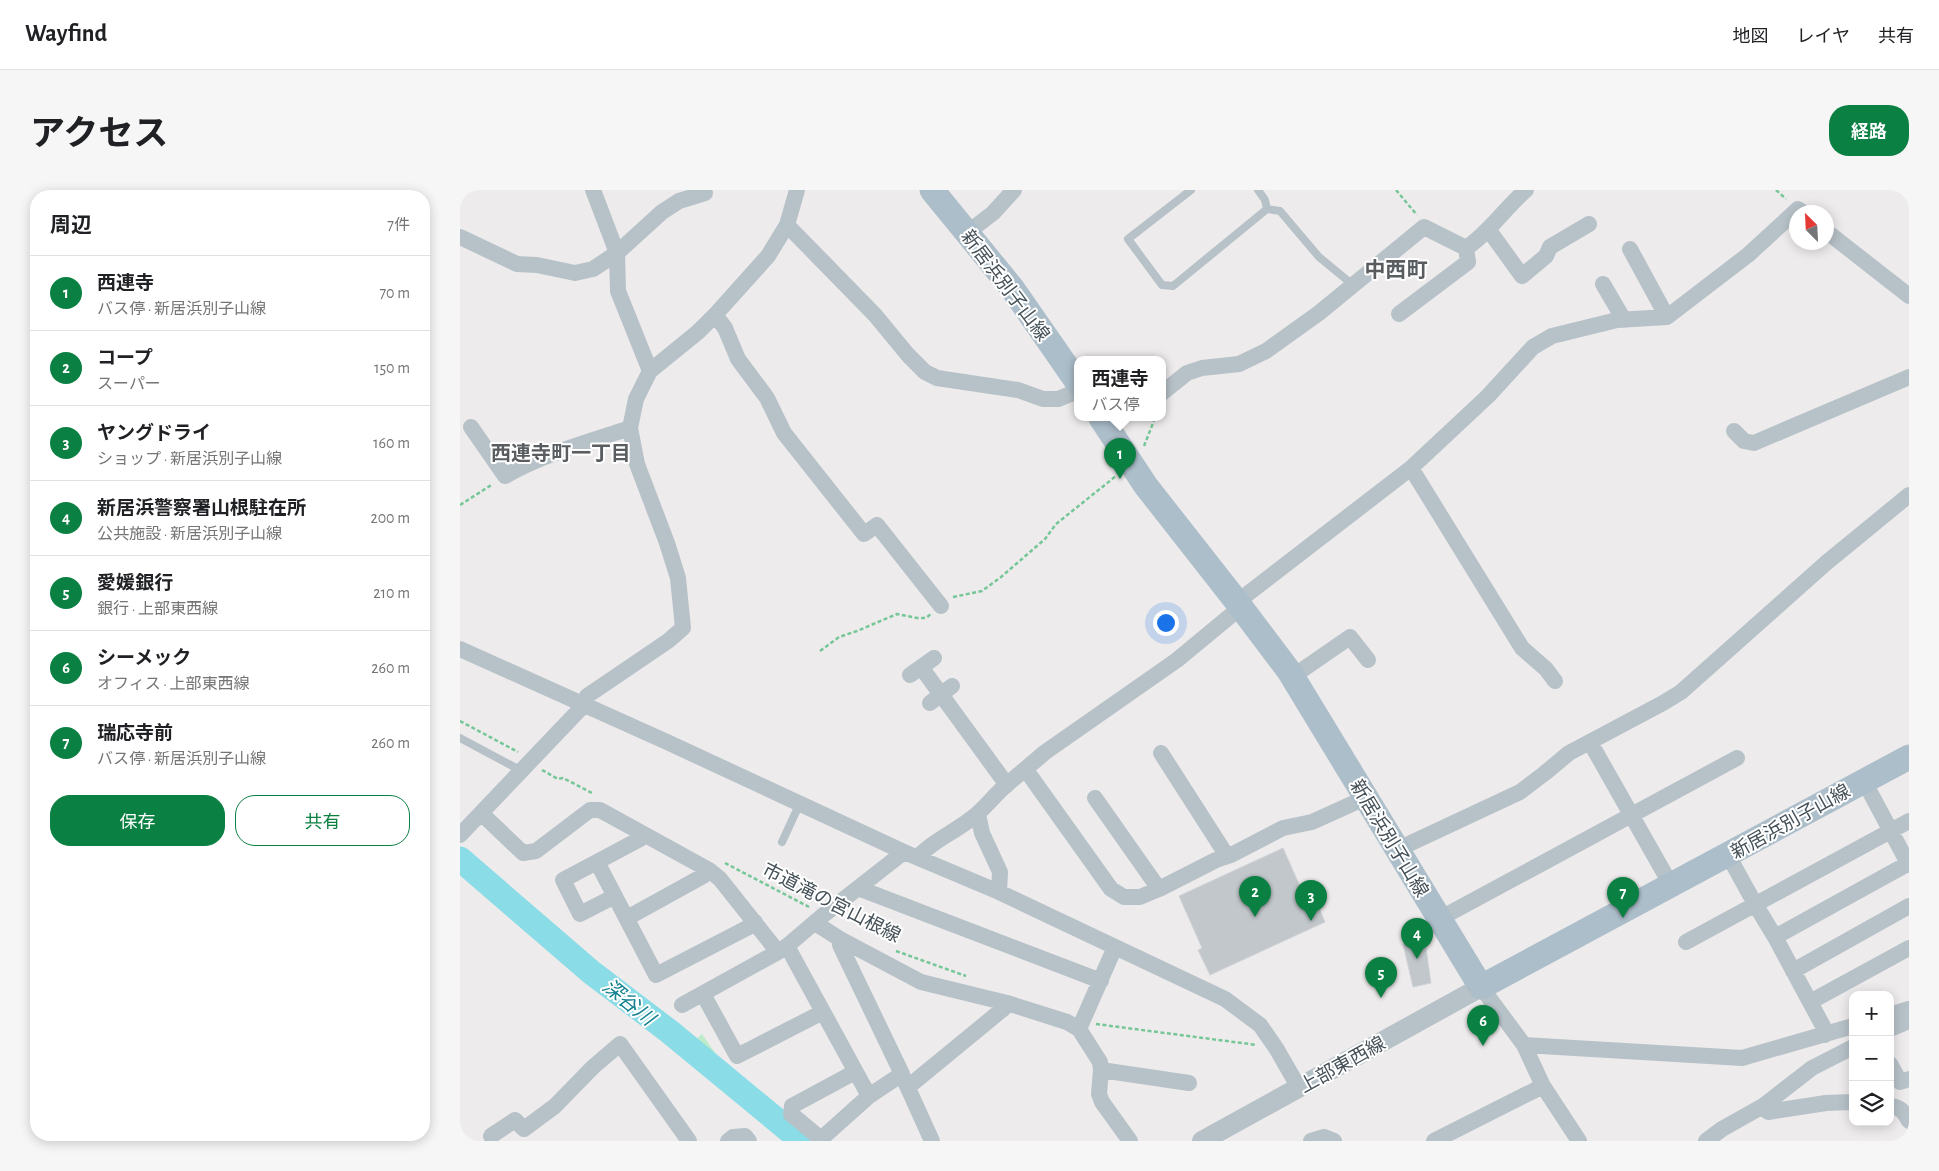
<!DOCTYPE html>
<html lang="ja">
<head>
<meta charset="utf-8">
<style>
  body { margin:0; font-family:"Alegreya Sans","Noto Sans JP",sans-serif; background:#f6f6f6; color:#202124 }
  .controls { position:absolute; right:15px; bottom:15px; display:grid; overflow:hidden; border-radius:10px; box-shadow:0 2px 12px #0003 }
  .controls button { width:45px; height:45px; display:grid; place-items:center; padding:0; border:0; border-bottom:1px solid #e0e0e0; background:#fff; color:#202124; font:25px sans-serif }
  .compass { position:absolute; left:1329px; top:15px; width:45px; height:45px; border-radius:50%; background:#fff; box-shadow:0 2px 12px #0003; rotate:336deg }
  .you { position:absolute; left:705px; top:432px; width:18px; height:18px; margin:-12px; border:4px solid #fff; border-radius:50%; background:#1a73e8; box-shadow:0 0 0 8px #1a73e833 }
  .badge { display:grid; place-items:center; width:32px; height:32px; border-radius:50%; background:#0b8043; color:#fff; font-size:16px; font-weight:700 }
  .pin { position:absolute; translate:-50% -41px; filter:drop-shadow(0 1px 2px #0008) }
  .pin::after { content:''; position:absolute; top:26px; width:18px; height:15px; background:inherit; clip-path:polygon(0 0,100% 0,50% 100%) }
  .popup { position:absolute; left:614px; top:166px; width:92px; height:65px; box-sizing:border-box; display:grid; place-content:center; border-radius:10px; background:#fff; filter:drop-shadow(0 1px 4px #0005); font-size:16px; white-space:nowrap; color:#757577 }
  .popup b { font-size:19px; color:#202124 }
  .popup::after { content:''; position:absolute; left:50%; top:100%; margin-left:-10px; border:10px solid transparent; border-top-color:#fff }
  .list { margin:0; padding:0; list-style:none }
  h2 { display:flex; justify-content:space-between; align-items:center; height:65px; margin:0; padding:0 20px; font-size:21px }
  h2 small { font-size:16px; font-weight:400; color:#757577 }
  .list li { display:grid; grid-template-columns:32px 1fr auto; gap:15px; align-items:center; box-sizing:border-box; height:75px; padding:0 20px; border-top:1px solid #e0e0e0 }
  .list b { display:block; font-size:19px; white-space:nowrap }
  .list p { margin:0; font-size:16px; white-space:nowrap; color:#757577 }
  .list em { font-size:16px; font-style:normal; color:#757577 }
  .actions { display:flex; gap:10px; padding:15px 20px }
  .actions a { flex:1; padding:11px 0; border:1px solid #0b8043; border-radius:20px; text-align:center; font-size:18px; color:#0b8043 }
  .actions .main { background:#0b8043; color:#fff }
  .icon { flex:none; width:28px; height:28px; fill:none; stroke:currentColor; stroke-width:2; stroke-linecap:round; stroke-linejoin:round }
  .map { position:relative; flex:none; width:1449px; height:951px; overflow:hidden; border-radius:20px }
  header { display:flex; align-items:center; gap:30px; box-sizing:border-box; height:70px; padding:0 25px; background:#fff; border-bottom:1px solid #e0e0e0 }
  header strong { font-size:24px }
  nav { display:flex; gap:28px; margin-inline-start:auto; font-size:18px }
  .intro { display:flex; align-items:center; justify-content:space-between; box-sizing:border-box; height:120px; padding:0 30px }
  h1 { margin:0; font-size:35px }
  .button { padding:12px 22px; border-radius:20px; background:#0b8043; color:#fff; font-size:18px; font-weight:700 }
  main { display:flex; gap:30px; padding:0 30px }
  aside { flex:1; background:#fff; border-radius:20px; box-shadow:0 2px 12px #0003 }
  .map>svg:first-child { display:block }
  .green { fill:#bbebc9 }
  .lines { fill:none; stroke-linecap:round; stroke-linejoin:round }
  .river { stroke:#8adce6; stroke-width:25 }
  .building { fill:#c2c7cb; stroke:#d0d3d7 }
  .path { stroke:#75c797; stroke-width:2.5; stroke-dasharray:4 2.5; stroke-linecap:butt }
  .service { stroke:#b7c2c8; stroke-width:8 }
  .minor { stroke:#b7c2c8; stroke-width:16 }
  .tertiary { stroke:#b7c2c8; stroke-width:20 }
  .primary { stroke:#acbeca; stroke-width:25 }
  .labels { text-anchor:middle; stroke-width:4; stroke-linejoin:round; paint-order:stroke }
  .street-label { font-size:19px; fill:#455158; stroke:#fff }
  .neighbourhood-label { font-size:20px; font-weight:bold; fill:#595d60; stroke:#fff }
  .water-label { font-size:20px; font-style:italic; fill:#13818f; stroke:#fff }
  .quarter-label { font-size:21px; font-weight:bold; fill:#595d60; stroke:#fff }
</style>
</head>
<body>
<header>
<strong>Wayfind</strong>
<nav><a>地図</a><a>レイヤ</a><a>共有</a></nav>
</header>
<div class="intro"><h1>アクセス</h1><a class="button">経路</a></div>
<main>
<aside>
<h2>周辺<small>7件</small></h2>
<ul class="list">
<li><span class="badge">1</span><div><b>西連寺</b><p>バス停 · 新居浜別子山線</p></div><em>70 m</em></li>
<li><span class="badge">2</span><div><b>コープ</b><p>スーパー</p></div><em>150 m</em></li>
<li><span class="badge">3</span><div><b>ヤングドライ</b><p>ショップ · 新居浜別子山線</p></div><em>160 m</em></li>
<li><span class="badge">4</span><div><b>新居浜警察署山根駐在所</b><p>公共施設 · 新居浜別子山線</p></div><em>200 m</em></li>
<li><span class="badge">5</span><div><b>愛媛銀行</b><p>銀行 · 上部東西線</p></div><em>210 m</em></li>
<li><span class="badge">6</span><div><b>シーメック</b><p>オフィス · 上部東西線</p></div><em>260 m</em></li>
<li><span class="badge">7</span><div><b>瑞応寺前</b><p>バス停 · 新居浜別子山線</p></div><em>260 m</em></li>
</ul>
<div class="actions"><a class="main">保存</a><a>共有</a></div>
</aside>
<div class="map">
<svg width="1449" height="951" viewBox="0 0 1449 951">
  <rect width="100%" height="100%" fill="#eeebec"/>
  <path class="green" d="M242 844 262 873 230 855Z"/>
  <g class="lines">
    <path class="river" d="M0 669 131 782 210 842 342 951"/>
  </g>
  <path class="building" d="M823 658 851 721 859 718 865 732 750 785 738 760 742 758 719 706Z
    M961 742 962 745 964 744 971 793 953 797 943 754H946L945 745Z"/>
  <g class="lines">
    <path class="path" d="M936 0 957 25
      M1316 0 1326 9
      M684 256 695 228
      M0 315 33 294
      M493 407 522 401 541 387 585 349 596 334 656 286
      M360 461 379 447 397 441 437 424 457 428H466L471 424
      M0 531 58 562
      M82 580 98 589 103 588 134 604
      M265 673 349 717
      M436 761 506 786
      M636 834 797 855"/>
    <path class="service" d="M731 0 668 49 702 95 713 96 807 19 820 21 859 67 893 95
      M798 0 805 10 807 19
      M0 548 60 580
      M322 652 340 613"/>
    <path class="minor" d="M133 0 157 63 158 101 190 181
      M327 35 415 125 448 165 465 182 477 188 558 200 583 209H598L618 201
      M1028 39 1062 86 1086 66 1090 57 1129 34
      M1366 41 1449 106
      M507 43 533 23 554 0
      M0 47 57 74 77 75 115 83 133 79 157 63 202 22 219 11 245 3
      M1170 59 1207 127
      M1143 94 1164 130
      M939 124 1008 72 1006 58
      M255 125 265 138 278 169 307 208 324 243 404 344 417 335 481 416
      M702 203 727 183 742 178 779 174 806 161 859 123 964 37 1006 58C1029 43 1045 18 1066 0
      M11 237 45 286C83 264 128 252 170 238
      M1274 241 1284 251 1294 253 1449 187
      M951 278 1062 458 1086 479 1095 491
      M777 412 951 278 1028 206 1073 157 1092 146 1157 130 1207 127 1288 65 1338 19 1342 22
      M0 459 207 552 444 662 539 702 765 809 800 835 816 858 839 898
      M461 477 547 595
      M450 485 474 468
      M832 487 890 447 908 470
      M470 513 492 496
      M1130 552 1211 695
      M701 563 767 666
      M566 580 651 699 664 707H680L699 699 756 670 771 665 823 638 852 632 905 608
      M1404 591 1449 675
      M635 608 699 699
      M21 623 63 663 76 661 130 620H140L249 680 260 689 318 762 222 815
      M518 624 522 643 540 682 539 702
      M0 645 124 515 127 506 208 451 223 438 218 388 207 353 177 274 170 238 176 209 190 181 238 142 255 125 308 66 327 35 337 0
      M936 660 1060 602 1085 583 1109 563 1203 513 1221 502 1366 373 1449 305
      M1268 665 1295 714 1315 747 1364 838 1365 845
      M458 667C472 651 495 642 512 628 523 620 532 608 543 598 556 586 571 575 584 563L717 470 781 417
      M137 672 196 785 287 738 295 732
      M398 698 641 791
      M155 706 120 724 103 690 180 649 183 644
      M167 728 243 686 249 680
      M979 729 1277 568
      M355 733 380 749 461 792 547 813 607 832 619 839
      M1315 747 1449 673
      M1226 752 1449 631
      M327 756 409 906
      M318 762 327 756 361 727 444 662
      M1333 781 1449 716
      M1021 797 1064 855 1083 896 1119 951
      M243 804 277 866 363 822
      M1350 812 1449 758
      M1430 825 1449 819
      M1430 839 1449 831
      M1064 855 1282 868 1393 836
      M1430 874 1440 892 1449 889
      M641 880 640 872 619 839 655 757
      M443 887 472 951
      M448 897 543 819 547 813
      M1303 916 1308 922 1366 913 1393 912
      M1430 916C1441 917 1444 922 1449 931
      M31 946 55 930 64 939 95 916 133 877 160 854 229 951
      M361 949 409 906 442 884 380 755V749
      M268 951 273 947 285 946 289 951
      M359 951 361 949 331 924 332 916 395 882
      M670 951 642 912 639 904 641 880 729 893
      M851 951 864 947 874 951
      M974 951 1083 896
      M1246 951 1262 939 1303 916 1352 878 1393 857"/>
    <path class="tertiary" d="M742 951 1021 797"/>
    <path class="primary" d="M472 0 552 98 618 193
      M641 228 686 296 777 412 829 481 1021 797 1449 567"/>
  </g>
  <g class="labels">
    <g class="street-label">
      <text transform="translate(546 95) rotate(53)" y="7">新居浜別子山線</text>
      <text transform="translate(1330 631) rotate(-29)" y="7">新居浜別子山線</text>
      <text transform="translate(930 648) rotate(59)" y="7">新居浜別子山線</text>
      <text transform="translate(372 712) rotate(27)" y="7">市道滝の宮山根線</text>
      <text transform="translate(882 874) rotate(-29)" y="7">上部東西線</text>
    </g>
    <g class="neighbourhood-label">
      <text x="101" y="270">西連寺町一丁目</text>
    </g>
    <g class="water-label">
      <text transform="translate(169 812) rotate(39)" y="7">深谷川</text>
    </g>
    <g class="quarter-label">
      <text x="936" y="87">中西町</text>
    </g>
  </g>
</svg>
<div class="controls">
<button>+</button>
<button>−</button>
<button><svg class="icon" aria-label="layers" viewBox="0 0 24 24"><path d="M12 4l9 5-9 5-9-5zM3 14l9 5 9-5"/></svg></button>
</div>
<svg class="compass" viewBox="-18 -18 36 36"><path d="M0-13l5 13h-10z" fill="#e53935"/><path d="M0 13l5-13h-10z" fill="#757577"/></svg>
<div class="you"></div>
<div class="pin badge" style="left:660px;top:289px">1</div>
<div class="popup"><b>西連寺</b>バス停</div>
<div class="pin badge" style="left:795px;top:727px">2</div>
<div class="pin badge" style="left:851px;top:731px">3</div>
<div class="pin badge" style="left:957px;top:769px">4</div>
<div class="pin badge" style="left:921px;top:808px">5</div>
<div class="pin badge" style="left:1023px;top:856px">6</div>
<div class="pin badge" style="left:1163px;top:728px">7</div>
</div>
</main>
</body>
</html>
